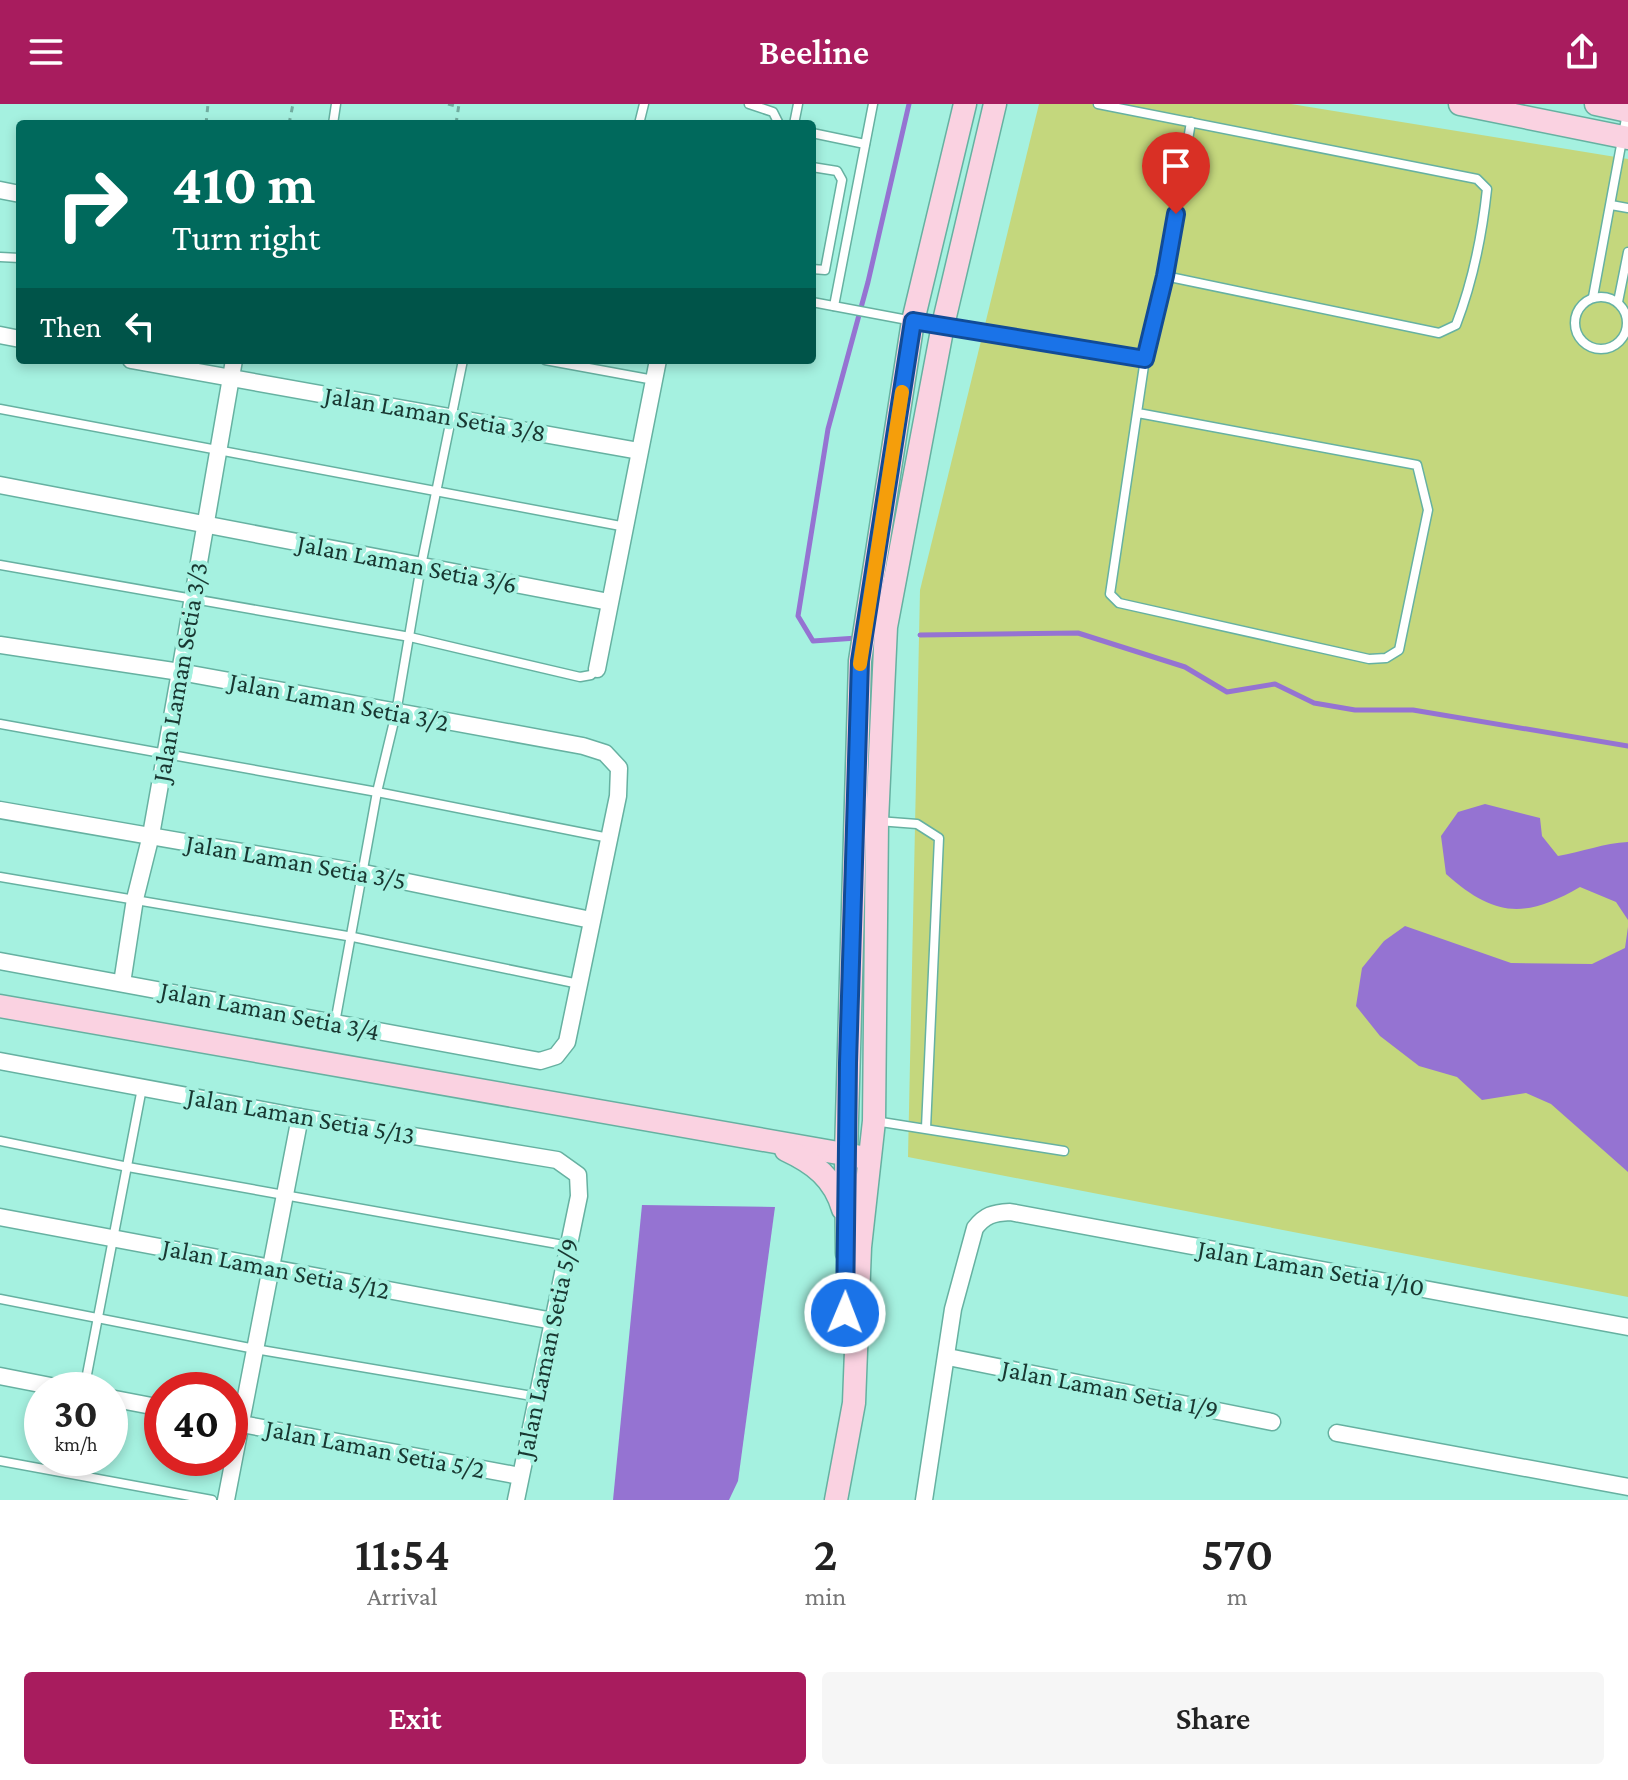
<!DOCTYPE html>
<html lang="en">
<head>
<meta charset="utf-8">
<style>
	:root { --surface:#fff; --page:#f6f6f6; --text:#222; --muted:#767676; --accent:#a81c5e }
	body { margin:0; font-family:"Crimson Pro",serif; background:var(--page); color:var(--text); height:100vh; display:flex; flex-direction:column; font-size:30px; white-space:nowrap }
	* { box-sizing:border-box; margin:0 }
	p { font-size:26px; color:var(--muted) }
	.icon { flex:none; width:44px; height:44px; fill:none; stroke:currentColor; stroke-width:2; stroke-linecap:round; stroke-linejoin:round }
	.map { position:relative; height:1396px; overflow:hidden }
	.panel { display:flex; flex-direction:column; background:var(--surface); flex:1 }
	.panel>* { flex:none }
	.banner { position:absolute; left:16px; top:16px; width:800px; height:244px; border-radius:8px; box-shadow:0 4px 12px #0003; background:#00695c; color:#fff; overflow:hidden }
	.speed { position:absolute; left:24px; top:1268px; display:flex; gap:16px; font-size:40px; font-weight:700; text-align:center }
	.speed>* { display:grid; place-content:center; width:104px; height:104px; border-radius:50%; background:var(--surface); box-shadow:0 4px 12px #0003; line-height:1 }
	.speed small { font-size:20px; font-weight:400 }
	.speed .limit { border:12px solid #d22; background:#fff; color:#111 }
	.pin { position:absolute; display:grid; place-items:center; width:68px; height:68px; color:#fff; margin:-82px -34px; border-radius:50% 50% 50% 0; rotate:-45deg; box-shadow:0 0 8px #0007 }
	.pin .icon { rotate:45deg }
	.me { position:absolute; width:88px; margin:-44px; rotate:1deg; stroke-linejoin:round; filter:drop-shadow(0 0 6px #0008) }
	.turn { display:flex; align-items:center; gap:28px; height:168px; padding:0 24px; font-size:36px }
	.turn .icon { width:104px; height:104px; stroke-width:2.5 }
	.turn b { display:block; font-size:56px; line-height:68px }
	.then { display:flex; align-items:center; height:76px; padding:0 24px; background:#0003; gap:16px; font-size:30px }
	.eta { display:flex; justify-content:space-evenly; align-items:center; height:136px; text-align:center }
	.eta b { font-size:48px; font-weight:600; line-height:56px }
	.button { display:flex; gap:16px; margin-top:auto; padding:16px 24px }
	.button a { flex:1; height:92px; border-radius:8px; background:var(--accent); color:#fff; font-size:32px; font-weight:600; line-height:92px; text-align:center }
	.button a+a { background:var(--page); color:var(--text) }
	header { display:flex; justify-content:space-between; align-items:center; height:104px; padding:0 24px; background:var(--accent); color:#fff; font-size:36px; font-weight:600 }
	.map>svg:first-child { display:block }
	.green { fill:#c4d77d }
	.water { fill:#9573d2 }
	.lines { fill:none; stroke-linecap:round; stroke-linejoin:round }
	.stream { stroke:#9573d2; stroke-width:5 }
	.lane-casing { stroke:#66b1a1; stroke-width:11 }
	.street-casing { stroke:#66b1a1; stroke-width:19 }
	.secondary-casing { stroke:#66b1a1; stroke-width:25 }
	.path { stroke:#71ac9f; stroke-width:3; stroke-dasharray:6 6; stroke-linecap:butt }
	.lane { stroke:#fff; stroke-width:8 }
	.street { stroke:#fff; stroke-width:16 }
	.secondary { stroke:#fad2e1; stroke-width:22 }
	.route-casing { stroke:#114b97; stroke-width:20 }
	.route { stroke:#1a73e8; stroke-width:14 }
	.slow { stroke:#f59e0b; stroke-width:14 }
	.labels { text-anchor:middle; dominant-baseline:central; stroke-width:8; stroke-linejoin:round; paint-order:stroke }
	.street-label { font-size:26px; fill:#183731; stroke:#a5f1e0 }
</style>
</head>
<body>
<header><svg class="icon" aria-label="menu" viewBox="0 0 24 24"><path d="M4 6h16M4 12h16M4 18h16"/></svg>Beeline<svg class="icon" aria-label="share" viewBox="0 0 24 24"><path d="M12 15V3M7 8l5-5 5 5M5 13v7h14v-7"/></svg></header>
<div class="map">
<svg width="1628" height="1396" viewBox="0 0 1628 1396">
	<rect width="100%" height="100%" fill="#a5f1e0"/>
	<polygon class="green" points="1039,0 1291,0 1628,55 1628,1193 908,1053 920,486"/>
	<g class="water">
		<path d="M1485,700L1540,714L1542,732L1558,752C1582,748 1604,739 1628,738V816L1616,798L1580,783C1525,815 1494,813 1446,770L1441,732L1458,708Z"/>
		<polygon points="1405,822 1511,859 1592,860 1625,844 1628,823 1628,1068 1551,1000 1526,989 1482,996 1457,973 1419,962 1380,932 1356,902 1362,864 1384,837"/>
		<polygon points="642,1101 775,1103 738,1377 729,1396 613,1396"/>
	</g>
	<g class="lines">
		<g class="stream">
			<polyline points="920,531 1078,529 1185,563 1227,588 1275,580 1314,599 1355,606 1413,606 1628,642"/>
			<polyline points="857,534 813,537 798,512 828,325 868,178 909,0"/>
		</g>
		<defs>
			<g id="lane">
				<polyline points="749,0 773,8 779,20"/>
				<path d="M1098,0L1477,75L1487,85C1482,132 1473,177 1456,221L1439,229L1165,172"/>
				<polyline points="333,20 336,0"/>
				<polyline points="639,20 644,0"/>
				<polyline points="794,20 798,0"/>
				<polyline points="812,29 865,40"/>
				<polyline points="812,63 837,67 842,76 825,166 812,165"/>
				<polyline points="1611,101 1628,104"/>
				<polyline points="0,153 20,154"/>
				<circle cx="1601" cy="219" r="26"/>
				<polyline points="1593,193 1627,9"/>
				<polyline points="812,198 913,217 1145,255"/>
				<polyline points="1618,198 1628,148"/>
				<polyline points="834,202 873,0"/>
				<polyline points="545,256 654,276"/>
				<polyline points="0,305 626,423"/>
				<polyline points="1138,309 1417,361 1428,406 1399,546 1386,554 1369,555 1119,499 1110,490 1145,255 1165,172 1191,18"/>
				<polyline points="0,461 410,533 580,573 591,571 597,565"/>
				<polyline points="0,620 377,688 609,734"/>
				<polyline points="878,717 917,720 939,734 926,1024"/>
				<polyline points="0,773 353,833 579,880"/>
				<polyline points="335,919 377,688 396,609 421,462 463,256"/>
				<polyline points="875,1017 1064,1047"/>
				<polyline points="0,1037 128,1063 569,1142"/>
				<polyline points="0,1195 255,1245 538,1293"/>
				<polyline points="84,1286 142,984"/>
				<polyline points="0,1357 212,1396"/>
			</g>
			<g id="street">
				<polyline points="0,86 20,90"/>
				<polyline points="0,231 20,235"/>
				<polyline points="131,256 639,347"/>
				<polyline points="0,381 609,498"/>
				<polyline points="0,541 180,568 583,642 605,649 619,664 618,692 567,938 556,952 540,957 0,857"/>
				<polyline points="597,565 658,256"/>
				<polyline points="0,706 364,769 591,816"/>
				<polyline points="122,879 135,795 151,731 180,568 234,256"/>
				<polyline points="0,957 300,1013 557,1056 578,1071 579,1092 516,1396"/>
				<polyline points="0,1113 553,1217"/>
				<polyline points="948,1253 1272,1318"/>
				<polyline points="0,1272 71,1286"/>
				<polyline points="110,1294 162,1304"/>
				<polyline points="231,1318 520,1372"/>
				<polyline points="1337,1329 1628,1383"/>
				<polyline points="226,1396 300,1013"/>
				<path d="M924,1396L953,1205L975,1124C985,1111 993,1109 1010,1108L1628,1223"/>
			</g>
			<g id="secondary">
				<polyline points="1460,0 1628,34"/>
				<polyline points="1596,0 1628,7"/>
				<polyline points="0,902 861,1053"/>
				<path d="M786,1046C814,1059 834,1074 843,1105"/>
				<polyline points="847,1149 846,1050 860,557 913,217 965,0"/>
				<polyline points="836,1396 854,1299 860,1143 874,1017 877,717 886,523 943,221 995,0"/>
			</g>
		</defs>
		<use href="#lane" class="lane-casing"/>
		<use href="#street" class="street-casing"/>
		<use href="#secondary" class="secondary-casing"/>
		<g class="path">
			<polyline points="448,0 459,3"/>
			<polyline points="206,20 208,0"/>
			<polyline points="289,20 293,0"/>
			<polyline points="456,20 459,0"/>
		</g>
		<use href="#lane" class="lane"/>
		<use href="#street" class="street"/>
		<use href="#secondary" class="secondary"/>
	</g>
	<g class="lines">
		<defs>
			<polyline id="route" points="845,1209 848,959 860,557 913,217 1145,255 1165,172 1176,110"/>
		</defs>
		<use href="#route" class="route-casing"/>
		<use href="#route" class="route"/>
		<polyline class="slow" points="860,560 902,288"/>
	</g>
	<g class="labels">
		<g class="street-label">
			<text transform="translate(435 310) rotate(10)">Jalan Laman Setia 3/8</text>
			<text transform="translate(407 460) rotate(11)">Jalan Laman Setia 3/6</text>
			<text transform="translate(180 568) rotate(-80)">Jalan Laman Setia 3/3</text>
			<text transform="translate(339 598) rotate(11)">Jalan Laman Setia 3/2</text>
			<text transform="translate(296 758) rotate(10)">Jalan Laman Setia 3/5</text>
			<text transform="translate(270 907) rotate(11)">Jalan Laman Setia 3/4</text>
			<text transform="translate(301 1012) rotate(10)">Jalan Laman Setia 5/13</text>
			<text transform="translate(1311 1164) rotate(10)">Jalan Laman Setia 1/10</text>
			<text transform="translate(276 1165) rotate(11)">Jalan Laman Setia 5/12</text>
			<text transform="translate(547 1244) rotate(-78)">Jalan Laman Setia 5/9</text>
			<text transform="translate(1110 1285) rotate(11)">Jalan Laman Setia 1/9</text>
			<text transform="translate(375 1345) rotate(11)">Jalan Laman Setia 5/2</text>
		</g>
	</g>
</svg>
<div class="speed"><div>30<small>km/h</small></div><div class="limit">40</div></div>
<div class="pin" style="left:1176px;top:110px;background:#d93025"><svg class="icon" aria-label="arrive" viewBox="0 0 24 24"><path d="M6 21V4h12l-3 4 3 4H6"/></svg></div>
<svg class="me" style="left:845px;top:1209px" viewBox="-20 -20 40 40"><circle r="17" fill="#1a73e8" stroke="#fff" stroke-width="3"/><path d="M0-11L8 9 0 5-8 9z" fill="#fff"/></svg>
<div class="banner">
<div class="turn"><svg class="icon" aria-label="right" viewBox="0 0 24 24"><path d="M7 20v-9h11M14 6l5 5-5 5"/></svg><div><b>410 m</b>Turn right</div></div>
<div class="then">Then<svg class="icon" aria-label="left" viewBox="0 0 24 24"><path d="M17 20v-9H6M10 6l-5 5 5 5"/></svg></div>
</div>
</div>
<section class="panel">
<div class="eta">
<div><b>11:54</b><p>Arrival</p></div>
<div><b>2</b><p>min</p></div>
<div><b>570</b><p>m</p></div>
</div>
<div class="button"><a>Exit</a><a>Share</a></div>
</section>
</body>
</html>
